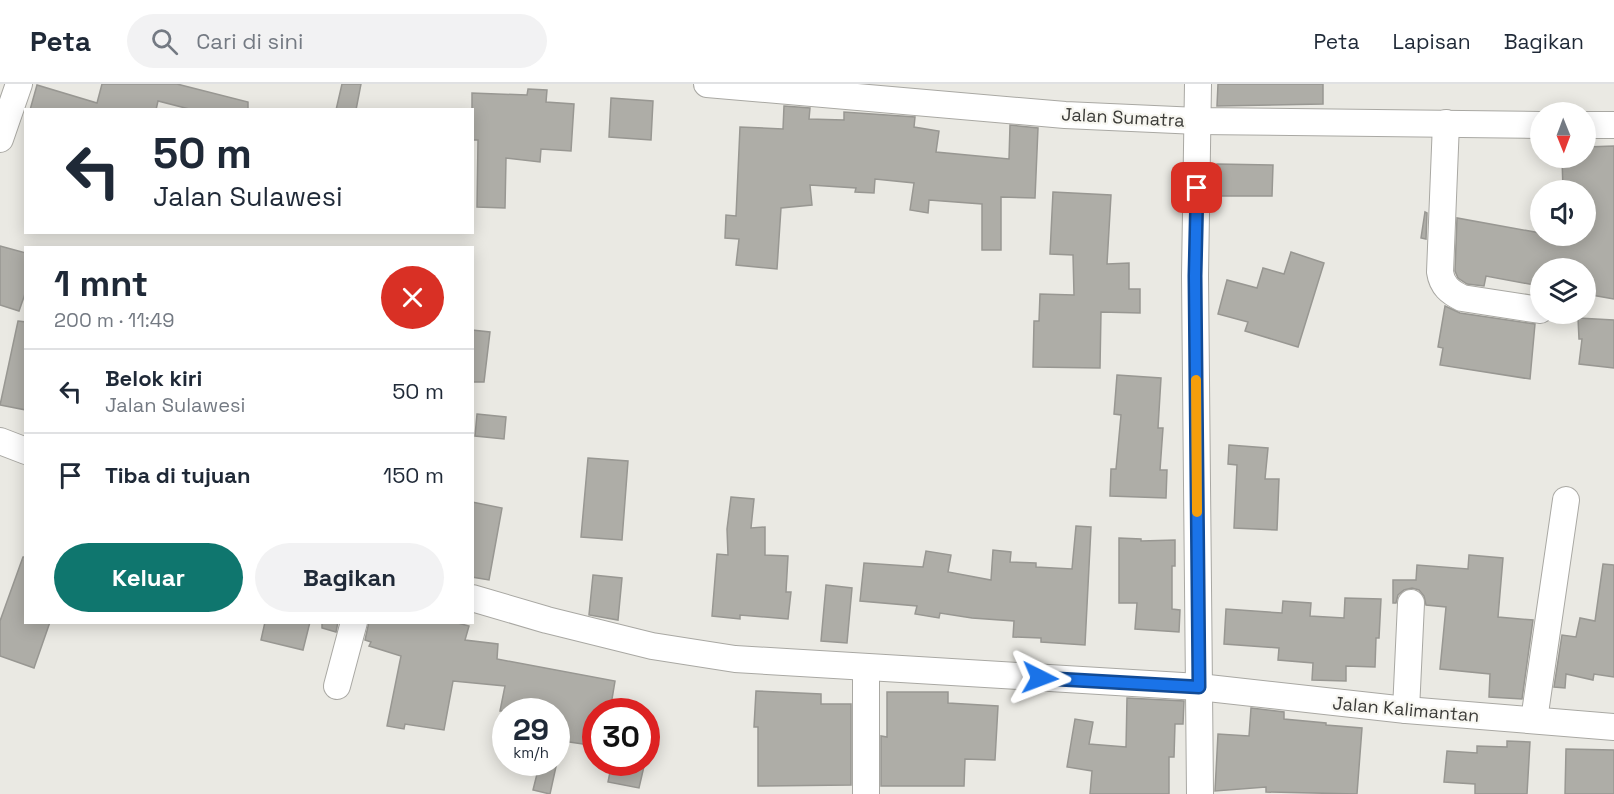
<!DOCTYPE html>
<html lang="id">
<head>
<meta charset="utf-8">
<style>
	:root { --surface:#fff; --page:#f2f2f3; --text:#1f2937; --muted:#747a83; --line:#e0e1e3; --accent:#0f766e }
	body { margin:0; font-family:"Space Grotesk",sans-serif; background:var(--page); color:var(--text); height:100vh; display:flex; flex-direction:column; font-size:22px; white-space:nowrap }
	* { box-sizing:border-box; margin:0 }
	p { font-size:20px; color:var(--muted) }
	.icon { flex:none; width:33px; height:33px; fill:none; stroke:currentColor; stroke-width:2; stroke-linecap:round; stroke-linejoin:round }
	.map { position:relative; flex:1; overflow:hidden }
	.drawer { position:absolute; left:24px; top:162px; width:450px; height:378px; display:flex; flex-direction:column; background:var(--surface); border-radius:0px; box-shadow:0 3px 15px #0003 }
	.drawer>* { flex:none }
	.guide { position:absolute; left:24px; top:24px; width:450px; height:126px; border-radius:0px; box-shadow:0 3px 15px #0003; background:#fff; color:var(--text); overflow:hidden }
	.needle { width:39px; rotate:179deg }
	.controls { position:absolute; left:1530px; top:18px; display:grid; gap:12px }
	.controls a { display:grid; place-items:center; width:66px; height:66px; border-radius:50%; background:var(--surface); box-shadow:0 3px 15px #0003; font-size:30px }
	.speed { position:absolute; left:492px; top:614px; display:flex; gap:12px; font-size:30px; font-weight:700; text-align:center }
	.speed>* { display:grid; place-content:center; width:78px; height:78px; border-radius:50%; background:var(--surface); box-shadow:0 3px 15px #0003; line-height:1 }
	.speed small { font-size:15px; font-weight:400 }
	.speed .limit { border:9px solid #d22; background:#fff; color:#111 }
	.pin { position:absolute; display:grid; place-items:center; width:51px; height:51px; color:#fff; margin:-26px; border-radius:12px; box-shadow:0 3px 9px #0006 }
	.me { position:absolute; width:66px; margin:-33px; rotate:93deg; stroke-linejoin:round; filter:drop-shadow(0 0 4px #0008) }
	.turn { display:flex; align-items:center; gap:21px; height:126px; padding:0 30px; font-size:27px }
	.turn .icon { width:78px; height:78px; stroke-width:2.5 }
	.turn b { display:block; font-size:42px; line-height:51px }
	.round { display:grid; place-items:center; flex:none; width:63px; height:63px; border-radius:32px; background:var(--page) }
	.summary { display:flex; align-items:center; justify-content:space-between; height:102px; padding:0 30px }
	h1 { font-size:36px; font-weight:700; line-height:45px }
	.cta { display:flex; gap:12px; margin-top:auto; padding:12px 30px }
	.cta a { flex:1; height:69px; border-radius:36px; background:var(--accent); color:#fff; font-size:24px; font-weight:700; line-height:69px; text-align:center }
	.cta a+a { background:var(--page); color:var(--text) }
	ul { padding:0; list-style:none }
	li { display:flex; align-items:center; gap:18px; height:84px; padding:0 30px; border-top:2px solid var(--line) }
	li div { flex:1 }
	li b { display:block; font-size:22px }
	li em { font-style:normal }
	header { display:flex; align-items:center; gap:36px; box-sizing:border-box; height:84px; padding:0 30px; background:var(--surface); border-bottom:2px solid var(--line) }
	header strong { font-size:28px }
	nav { display:flex; gap:33px; margin-inline-start:auto; font-size:21px }
	.search { width:420px; height:54px; background:var(--page); display:flex; align-items:center; gap:15px; box-sizing:border-box; padding:0 21px; border-radius:33px; color:var(--muted); font-size:22px }
	.map>svg:first-child { display:block }
	.building { fill:#aeada7; stroke:#989792; stroke-width:1.5 }
	.lines { fill:none; stroke-linecap:round; stroke-linejoin:round }
	.minor-casing { stroke:#a9a8a3; stroke-width:28 }
	.minor { stroke:#fff; stroke-width:26 }
	.route-casing { stroke:#114b97; stroke-width:15 }
	.route { stroke:#1a73e8; stroke-width:10 }
	.slow { stroke:#f59e0b; stroke-width:10 }
	.labels { text-anchor:middle; dominant-baseline:central; stroke-width:4.5; stroke-linejoin:round; paint-order:stroke }
	.street-label { font-size:18px; fill:#3b3b38; stroke:#f7f6f0 }
</style>
</head>
<body>
<header>
<strong>Peta</strong>
<div class="search"><svg class="icon" aria-label="search" viewBox="0 0 24 24"><circle cx="10" cy="10" r="6"/><path d="M15 15l6 6"/></svg>Cari di sini</div>
<nav><a>Peta</a><a>Lapisan</a><a>Bagikan</a></nav>
</header>
<div class="map">
<svg width="1614" height="710" viewBox="0 0 1614 710">
	<rect width="100%" height="100%" fill="#eae9e3"/>
	<g class="building">
		<polygon points="102,0 177,0 248,18 248,26 193,26 158,17 156,26 30,26 37,1 97,19"/>
		<polygon points="342,0 361,0 356,26 336,26"/>
		<polygon points="1218,0 1323,0 1323,20 1217,22"/>
		<polygon points="528,5 547,6 546,18 574,20 571,67 541,65 540,78 506,74 505,124 477,123 478,56 472,56 472,9 527,11"/>
		<polygon points="611,14 653,17 651,56 609,53"/>
		<polygon points="784,22 810,24 809,35 844,36 844,28 915,33 914,43 939,47 936,68 1009,75 1010,41 1038,44 1035,114 1001,113 1001,166 982,166 982,120 929,116 928,129 910,126 914,99 875,95 874,109 855,108 856,104 810,101 812,121 781,124 777,185 736,181 739,155 725,154 726,131 736,132 740,43 783,45"/>
		<polygon points="1614,62 1614,215 1586,210 1586,184 1540,184 1540,202 1486,192 1484,202 1467,200 1458,194 1455,187 1457,134 1540,149 1540,152 1586,152 1586,106 1563,106 1562,74 1586,74 1586,63"/>
		<polygon points="1217,80 1273,81 1272,112 1216,112"/>
		<polygon points="1053,108 1111,111 1107,180 1129,179 1129,205 1140,205 1140,229 1101,228 1100,284 1033,283 1034,237 1039,237 1040,210 1074,211 1073,171 1050,170"/>
		<polygon points="1425,128 1427,129 1426,155 1421,154"/>
		<polygon points="0,162 26,169 26,207 19,227 0,221"/>
		<polygon points="1291,168 1324,179 1298,263 1245,247 1248,238 1218,230 1227,196 1257,204 1263,184 1284,190"/>
		<polygon points="1445,222 1460,229 1535,240 1530,295 1440,281 1443,264 1438,263"/>
		<polygon points="1578,234 1614,236 1614,284 1579,280 1582,255 1579,255"/>
		<polygon points="18,237 26,238 26,326 0,321"/>
		<polygon points="472,246 490,248 484,298 472,298"/>
		<polygon points="1117,291 1161,294 1158,344 1163,344 1160,386 1167,386 1166,414 1110,412 1111,385 1116,385 1121,331 1114,330"/>
		<polygon points="477,330 506,333 504,355 475,352"/>
		<polygon points="1229,361 1268,364 1265,395 1279,395 1277,446 1234,444 1237,381 1228,380"/>
		<polygon points="588,374 628,377 622,456 581,453"/>
		<polygon points="731,413 754,415 751,444 765,443 765,471 788,472 786,508 791,508 788,535 740,531 740,535 712,532 717,470 728,471 727,445"/>
		<polygon points="472,418 502,424 489,496 472,493"/>
		<polygon points="1076,442 1091,443 1085,561 1041,558 1041,554 1013,553 1014,537 972,534 940,529 939,534 915,530 917,522 860,517 864,479 923,483 926,467 951,471 948,488 991,496 993,466 1011,468 1010,478 1036,479 1036,483 1072,485"/>
		<polygon points="1119,454 1141,455 1141,457 1175,456 1175,482 1172,482 1172,525 1180,526 1179,548 1135,545 1137,519 1119,519"/>
		<polygon points="1469,471 1503,474 1498,533 1533,536 1522,615 1489,613 1490,590 1440,585 1446,523 1426,521 1424,512 1419,506 1412,504 1404,506 1398,511 1396,519 1393,519 1393,496 1416,496 1417,481 1468,485"/>
		<polygon points="23,473 26,473 26,538 50,538 34,584 0,572 0,537"/>
		<polygon points="1603,480 1614,481 1614,593 1594,590 1593,596 1566,590 1565,604 1554,603 1562,551 1576,553 1580,534 1595,537"/>
		<polygon points="593,491 622,494 618,536 589,531"/>
		<polygon points="826,501 852,504 847,559 821,557"/>
		<polygon points="1345,514 1381,515 1379,554 1376,554 1375,583 1346,582 1346,597 1312,596 1313,579 1278,576 1279,564 1224,560 1226,525 1282,529 1283,517 1311,519 1310,532 1344,534"/>
		<polygon points="265,538 310,538 303,566 261,556"/>
		<polygon points="322,538 338,538 336,548 322,544"/>
		<polygon points="369,538 454,538 469,542 465,556 498,560 497,575 615,597 610,627 596,627 596,662 556,656 556,627 500,627 505,602 453,597 444,646 405,640 404,645 387,642 401,572 369,562 371,558 365,556"/>
		<polygon points="756,607 821,610 821,620 851,620 851,701 758,702 758,643 754,643"/>
		<polygon points="887,608 948,608 948,619 998,622 995,676 965,675 964,702 881,702 881,652 887,653"/>
		<polygon points="1127,614 1184,617 1183,640 1175,640 1174,673 1169,673 1169,710 1090,710 1092,687 1067,683 1075,635 1093,638 1089,660 1126,663"/>
		<polygon points="1251,624 1284,628 1284,635 1326,639 1326,641 1362,644 1357,710 1266,708 1266,703 1215,707 1218,650 1249,652"/>
		<polygon points="1507,657 1530,658 1527,710 1475,710 1475,700 1444,698 1447,667 1477,669 1477,662 1507,663"/>
		<polygon points="1566,665 1614,666 1614,710 1565,710"/>
		<polygon points="540,678 557,678 550,710 533,706"/>
		<polygon points="612,678 645,678 639,704 608,698"/>
	</g>
	<g class="lines">
		<defs>
			<g id="minor">
				<polyline points="707,0 1065,31 1198,37 1540,41"/>
				<polyline points="1198,0 1195,192 1200,710"/>
				<path d="M1446,39L1440,188C1442,202 1450,208 1462,214L1540,226"/>
				<polyline points="1586,41 1614,41"/>
				<polyline points="0,55 19,0"/>
				<polyline points="0,357 26,367"/>
				<polyline points="472,514 547,536 652,562 735,575 1199,603 1406,626 1614,643"/>
				<polyline points="866,584 866,710"/>
				<polyline points="337,602 354,538"/>
				<polyline points="1406,626 1411,519"/>
				<polyline points="1534,636 1566,416"/>
			</g>
		</defs>
		<use href="#minor" class="minor-casing"/>
		<use href="#minor" class="minor"/>
	</g>
	<g class="lines">
		<defs>
			<polyline id="route" points="1040,594 1199,603 1195,192 1197,104"/>
		</defs>
		<use href="#route" class="route-casing"/>
		<use href="#route" class="route"/>
		<polyline class="slow" points="1196,296 1197,428"/>
	</g>
	<g class="labels">
		<g class="street-label">
			<text transform="translate(1123 33) rotate(3)">Jalan Sumatra</text>
			<text transform="translate(1406 625) rotate(5)">Jalan Kalimantan</text>
		</g>
	</g>
</svg>
<div class="controls">
<a><svg class="needle" viewBox="-14 -14 28 28"><path d="M0-13l5 13h-10z" fill="#e53935"/><path d="M0 13l5-13h-10z" fill="#747a83"/></svg></a>
<a><svg class="icon" aria-label="sound" viewBox="0 0 24 24"><path d="M4 9h4l5-4v14l-5-4H4zM17 9q2 3 0 6"/></svg></a>
<a><svg class="icon" aria-label="layers" viewBox="0 0 24 24"><path d="M12 4l9 5-9 5-9-5zM3 14l9 5 9-5"/></svg></a>
</div>
<div class="speed"><div>29<small>km/h</small></div><div class="limit">30</div></div>
<div class="pin" style="left:1197px;top:104px;background:#d93025"><svg class="icon" aria-label="arrive" viewBox="0 0 24 24"><path d="M6 21V4h12l-3 4 3 4H6"/></svg></div>
<svg class="me" style="left:1040px;top:594px" viewBox="-20 -20 40 40"><path d="M0-17L14 15 0 8-14 15z" fill="#1a73e8" stroke="#fff" stroke-width="4"/></svg>
<div class="guide">
<div class="turn"><svg class="icon" aria-label="left" viewBox="0 0 24 24"><path d="M17 20v-9H6M10 6l-5 5 5 5"/></svg><div><b>50 m</b>Jalan Sulawesi</div></div>
</div>
<section class="drawer">
<div class="summary"><div><h1>1 mnt</h1><p>200 m · 11:49</p></div><a class="round" style="background:#d93025;color:#fff"><svg class="icon" aria-label="close" viewBox="0 0 24 24"><path d="M6 6l12 12M18 6L6 18"/></svg></a></div>
<ul>
<li><svg class="icon" aria-label="left" viewBox="0 0 24 24"><path d="M17 20v-9H6M10 6l-5 5 5 5"/></svg><div><b>Belok kiri</b><p>Jalan Sulawesi</p></div><em>50 m</em></li>
<li><svg class="icon" aria-label="arrive" viewBox="0 0 24 24"><path d="M6 21V4h12l-3 4 3 4H6"/></svg><div><b>Tiba di tujuan</b></div><em>150 m</em></li>
</ul>
<div class="cta"><a>Keluar</a><a>Bagikan</a></div>
</section>
</div>
</body>
</html>
